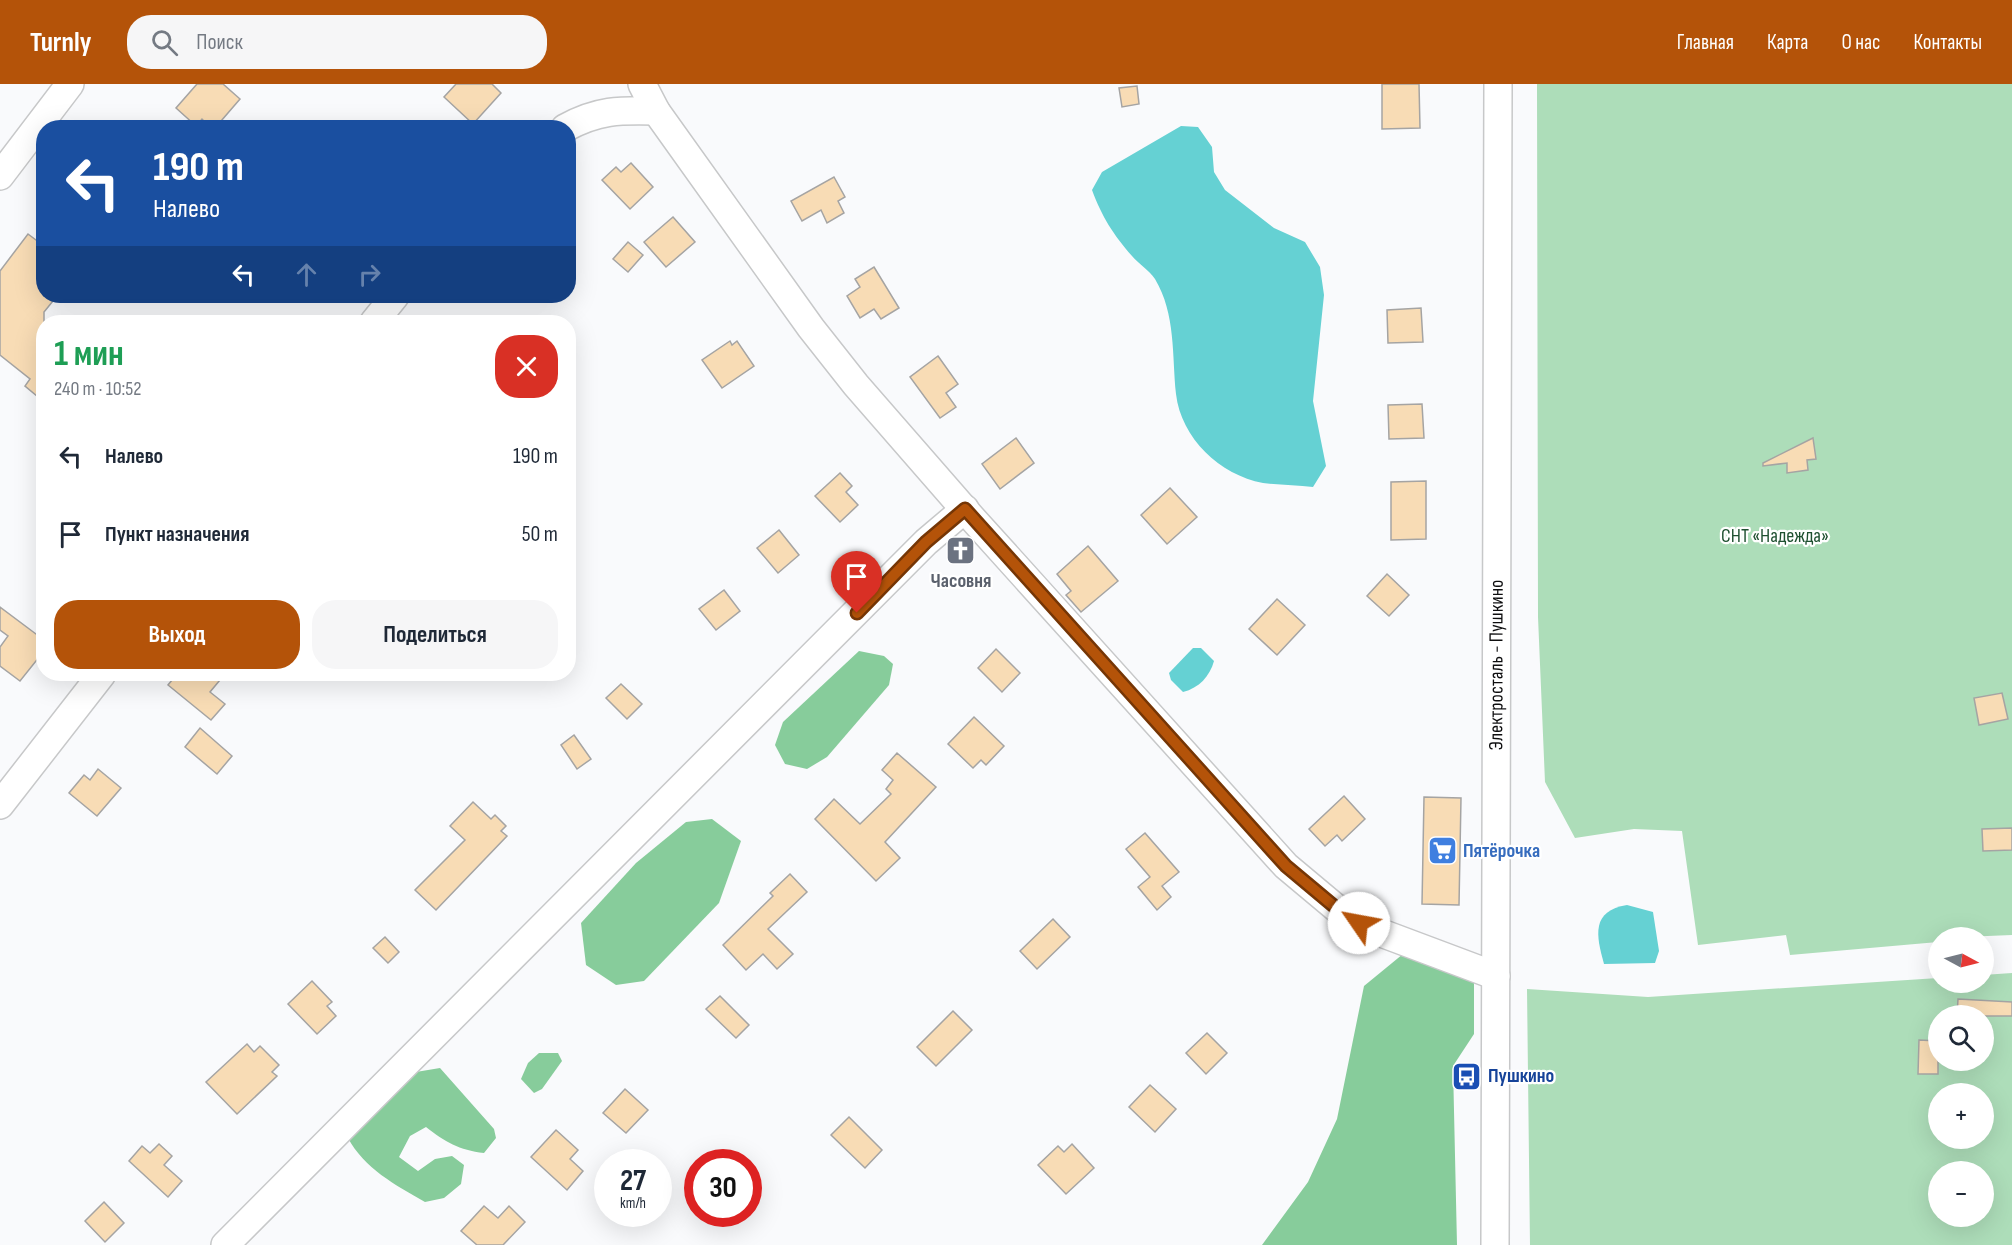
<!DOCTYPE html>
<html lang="ru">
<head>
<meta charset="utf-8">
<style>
	:root { --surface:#fff; --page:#f6f6f7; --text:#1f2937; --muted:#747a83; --accent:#b45309 }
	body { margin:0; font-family:"Sofia Sans Condensed",sans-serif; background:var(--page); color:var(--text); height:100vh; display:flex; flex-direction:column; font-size:22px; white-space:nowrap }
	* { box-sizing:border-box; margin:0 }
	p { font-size:20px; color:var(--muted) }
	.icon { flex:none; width:33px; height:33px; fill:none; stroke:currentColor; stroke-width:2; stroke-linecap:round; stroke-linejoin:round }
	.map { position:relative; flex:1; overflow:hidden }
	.drawer { position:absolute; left:36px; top:231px; width:540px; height:366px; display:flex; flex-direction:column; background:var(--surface); border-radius:24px; box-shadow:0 6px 24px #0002 }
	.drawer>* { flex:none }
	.guide { position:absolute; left:36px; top:36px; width:540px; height:183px; border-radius:24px; box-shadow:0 6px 24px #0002; background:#1a4fa0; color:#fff; overflow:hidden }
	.needle { width:39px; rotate:97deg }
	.controls { position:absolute; left:1928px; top:843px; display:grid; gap:12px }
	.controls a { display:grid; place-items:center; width:66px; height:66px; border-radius:50%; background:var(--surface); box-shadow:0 6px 24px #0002; font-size:30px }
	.speed { position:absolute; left:594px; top:1065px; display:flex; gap:12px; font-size:30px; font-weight:700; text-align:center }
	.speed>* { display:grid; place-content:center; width:78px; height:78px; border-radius:50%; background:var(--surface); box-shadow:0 6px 24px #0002; line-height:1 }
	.speed small { font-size:15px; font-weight:400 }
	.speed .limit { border:9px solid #d22; background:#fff; color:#111 }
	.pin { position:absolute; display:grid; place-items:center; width:51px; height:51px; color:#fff; margin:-62px -26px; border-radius:50% 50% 50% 0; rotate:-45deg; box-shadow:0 0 6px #0007 }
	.pin .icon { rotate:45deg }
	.me { position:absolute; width:66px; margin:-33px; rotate:303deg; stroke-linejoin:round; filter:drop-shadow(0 0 4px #0008) }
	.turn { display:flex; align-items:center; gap:21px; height:126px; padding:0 18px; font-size:27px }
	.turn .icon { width:78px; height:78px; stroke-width:2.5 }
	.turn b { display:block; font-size:42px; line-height:51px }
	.lanes { display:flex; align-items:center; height:57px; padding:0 18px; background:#0003; justify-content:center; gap:30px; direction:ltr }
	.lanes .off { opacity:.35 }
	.round { display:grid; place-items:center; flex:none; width:63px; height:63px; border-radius:24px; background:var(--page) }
	.overview { display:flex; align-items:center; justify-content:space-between; height:102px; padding:0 18px }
	h1 { font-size:36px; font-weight:700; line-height:45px; color:#1e9e55 }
	.cta { display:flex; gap:12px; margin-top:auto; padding:12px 18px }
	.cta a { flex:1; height:69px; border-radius:24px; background:var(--accent); color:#fff; font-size:24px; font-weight:700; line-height:69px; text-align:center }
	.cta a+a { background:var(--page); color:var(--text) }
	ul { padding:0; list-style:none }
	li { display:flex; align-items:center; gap:18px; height:78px; padding:0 18px }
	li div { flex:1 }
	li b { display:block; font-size:22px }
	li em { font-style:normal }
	header { display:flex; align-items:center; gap:36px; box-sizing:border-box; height:84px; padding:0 30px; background:var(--accent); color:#fff }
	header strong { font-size:28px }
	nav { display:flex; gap:33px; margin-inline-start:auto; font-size:21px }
	.search { width:420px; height:54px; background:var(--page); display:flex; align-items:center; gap:15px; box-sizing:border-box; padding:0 21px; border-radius:24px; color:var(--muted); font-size:22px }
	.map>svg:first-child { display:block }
	.green { fill:#adddb9; fill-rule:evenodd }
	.forest { fill:#87cc9b }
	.water { fill:#65d1d3 }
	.building { fill:#f8dcb5; stroke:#a5a4a3; stroke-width:1.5 }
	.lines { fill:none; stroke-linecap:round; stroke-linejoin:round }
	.minor-casing { stroke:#c7c8c9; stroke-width:30 }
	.minor { stroke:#fff; stroke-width:27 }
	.route-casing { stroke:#753606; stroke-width:15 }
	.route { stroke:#b45309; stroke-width:10 }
	.labels { text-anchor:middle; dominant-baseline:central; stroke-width:4.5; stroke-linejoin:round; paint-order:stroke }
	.park-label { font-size:20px; fill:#1e5030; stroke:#fff }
	.worship-label { font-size:20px; font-weight:bold; fill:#5b616d; stroke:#fff }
	.street-label { font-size:20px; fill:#0e0e0f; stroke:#fff }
	.shop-label { font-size:20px; font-weight:bold; fill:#366cbe; stroke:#fff; text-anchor:start }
	.transit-label { font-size:20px; font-weight:bold; fill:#164399; stroke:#fff; text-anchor:start }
</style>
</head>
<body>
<header>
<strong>Turnly</strong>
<div class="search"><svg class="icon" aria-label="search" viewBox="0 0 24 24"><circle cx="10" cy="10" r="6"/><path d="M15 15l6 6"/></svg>Поиск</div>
<nav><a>Главная</a><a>Карта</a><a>О нас</a><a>Контакты</a></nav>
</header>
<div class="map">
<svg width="2012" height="1161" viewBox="0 0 2012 1161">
	<rect width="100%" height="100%" fill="#f9fafc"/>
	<g class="green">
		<polygon points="1537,0 2012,0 2012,851 1938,854 1938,858 1790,871 1786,851 1698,861 1682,747 1634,745 1575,754 1545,698 1538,533"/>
		<path d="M2012,889V1161H1530L1527,905L1648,913L1938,894V898H1983V891ZM1938,932H1983V976H1938ZM1938,1010H1983V1054H1938ZM1938,1088H1983V1132H1938Z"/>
	</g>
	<g class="forest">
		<polygon points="859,567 884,572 893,580 889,601 827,673 807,685 785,680 775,661 783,638"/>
		<polygon points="712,735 741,757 719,819 644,897 616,901 586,881 581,839 636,779 686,738"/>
		<polygon points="1403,870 1474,891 1474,950 1453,982 1457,1161 1262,1161 1308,1098 1337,1035 1364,902"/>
		<polygon points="539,969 558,969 562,977 542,1005 534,1009 521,995 528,979"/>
		<path d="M440,984L494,1045L496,1054L484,1069C459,1066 445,1058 426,1043L410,1052L399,1073L418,1087L435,1075L452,1072L464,1081L461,1100L444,1114L425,1118C395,1101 364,1084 348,1054L416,988Z"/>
	</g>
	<g class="water">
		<path d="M1181,42L1198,43L1212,63L1214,88L1225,106L1274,144L1305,158L1320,183L1324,211L1313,317L1326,382L1313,403C1297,401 1279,401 1263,399C1220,391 1181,354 1176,310C1172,272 1176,230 1155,195C1149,186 1139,180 1132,172C1113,150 1102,133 1092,106L1102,88Z"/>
		<path d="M1193,564H1201L1214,577C1210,592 1199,604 1183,608L1171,596L1169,589Z"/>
		<path d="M1627,821L1653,828L1659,867L1655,879L1604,880C1596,851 1591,827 1627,821Z"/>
	</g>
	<g class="building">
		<polygon points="197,0 223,0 240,15 215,44 211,44 202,35 196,42 176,24"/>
		<polygon points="456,0 492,0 501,9 473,40 444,13"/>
		<polygon points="1382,0 1419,0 1420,44 1382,45"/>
		<polygon points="1137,2 1139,20 1122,23 1119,4"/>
		<polygon points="631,79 653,103 630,125 602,96 616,83 621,88"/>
		<polygon points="834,93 845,113 838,117 844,129 827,139 821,126 802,137 791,117"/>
		<polygon points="673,133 695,158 666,183 644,158"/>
		<polygon points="28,150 44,162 44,212 57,212 44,228 44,318 25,302 30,295 0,271 0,187"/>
		<polygon points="628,158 643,171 628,188 613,175"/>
		<polygon points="874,183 899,224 881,235 874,225 860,234 847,212 860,203 855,195"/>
		<polygon points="1421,224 1423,258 1388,259 1387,226"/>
		<polygon points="730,257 732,261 737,257 754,282 722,304 702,276"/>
		<polygon points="938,272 958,300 946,309 956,323 940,334 910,293"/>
		<polygon points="1422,320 1424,354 1389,355 1388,321"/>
		<polygon points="1016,354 1034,379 1000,405 982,380"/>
		<polygon points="1813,354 1816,375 1807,376 1808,386 1787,389 1787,379 1763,382 1763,379"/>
		<polygon points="840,389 852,402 846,408 858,421 840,438 815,412"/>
		<polygon points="1426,397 1426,455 1391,456 1391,398"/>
		<polygon points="1170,404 1197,433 1167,460 1141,431"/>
		<polygon points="779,446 799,471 778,489 757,464"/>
		<polygon points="1088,462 1118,497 1081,528 1066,511 1071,507 1057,490"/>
		<polygon points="1387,490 1409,511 1389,532 1367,512"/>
		<polygon points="724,506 740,527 716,546 699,525"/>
		<polygon points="1277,515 1305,541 1277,571 1249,545"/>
		<polygon points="0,523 44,556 44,567 20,597 0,582 0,563 8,552 0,546"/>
		<polygon points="996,565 1020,589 1002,608 978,584"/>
		<polygon points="177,590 225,590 210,608 225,620 211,636 168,601"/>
		<polygon points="621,600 642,620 627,635 606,614"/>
		<polygon points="2002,609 2008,635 1979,641 1974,614"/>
		<polygon points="974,633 1004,662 986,681 981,676 973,684 948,660"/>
		<polygon points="200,644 232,672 217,690 185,663"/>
		<polygon points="574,651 591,675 577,685 561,661"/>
		<polygon points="897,669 936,703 885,758 900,774 876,797 815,735 834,715 860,740 891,710 886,705 893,696 882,686"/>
		<polygon points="98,685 121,704 97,732 69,709 84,691 90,696"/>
		<polygon points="1344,712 1365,735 1342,757 1337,751 1325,762 1309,745"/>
		<polygon points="1424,713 1461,714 1459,821 1422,820"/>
		<polygon points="473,718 491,735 495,731 506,742 501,747 507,752 436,826 415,806 465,756 450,742"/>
		<polygon points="2012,744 2012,766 1983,767 1982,745"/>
		<polygon points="1145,749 1179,788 1162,802 1171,813 1157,826 1138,803 1150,793 1126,765"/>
		<polygon points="790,790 807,808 768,845 793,870 777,885 763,870 746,886 723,861 773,812 770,809"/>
		<polygon points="1053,835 1070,853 1037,885 1020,867"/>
		<polygon points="385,853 399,868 388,879 373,864"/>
		<polygon points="312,897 332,918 327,922 336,932 317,950 288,920"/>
		<polygon points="720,912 749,941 736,954 706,925"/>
		<polygon points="1958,915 2012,918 2012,932 1957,932"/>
		<polygon points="953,927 972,946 936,982 917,963"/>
		<polygon points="1207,949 1227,969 1206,990 1186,969"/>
		<polygon points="1919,956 1938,957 1938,990 1918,990"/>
		<polygon points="247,960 254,968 260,962 279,981 272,988 277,992 237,1030 206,998"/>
		<polygon points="1150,1001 1176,1025 1155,1048 1129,1023"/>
		<polygon points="625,1005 648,1026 626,1049 603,1029"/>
		<polygon points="849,1033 882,1066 865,1084 831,1051"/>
		<polygon points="556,1046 578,1066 570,1075 583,1087 567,1106 531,1073"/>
		<polygon points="159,1060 172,1072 164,1081 182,1097 168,1113 129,1077 142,1062 150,1069"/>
		<polygon points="1072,1060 1094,1084 1066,1110 1038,1081 1058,1062 1064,1068"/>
		<polygon points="104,1118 124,1139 105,1158 85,1137"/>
		<polygon points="484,1122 498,1134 509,1122 525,1138 503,1161 477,1161 461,1147"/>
	</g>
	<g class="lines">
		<defs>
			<g id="minor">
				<polyline points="642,0 656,27 811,244 856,301 972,434 1286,782 1341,828 1368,844 1496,892"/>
				<path d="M565,44C598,26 619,26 656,27"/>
				<polyline points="0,92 70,0"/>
				<polyline points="374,238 395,212"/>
				<polyline points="0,721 102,590"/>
				<polyline points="225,1161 926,458 965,425"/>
				<path id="s1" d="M1495,1161L1498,0"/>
			</g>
		</defs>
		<use href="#minor" class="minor-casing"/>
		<use href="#minor" class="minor"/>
	</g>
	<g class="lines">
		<defs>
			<polyline id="route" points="857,529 926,458 965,425 1286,782 1341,828 1359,839"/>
		</defs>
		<use href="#route" class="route-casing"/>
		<use href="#route" class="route"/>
	</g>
	<defs>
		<symbol id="church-square" viewBox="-11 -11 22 22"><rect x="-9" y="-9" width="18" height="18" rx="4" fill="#6b7280" stroke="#fff"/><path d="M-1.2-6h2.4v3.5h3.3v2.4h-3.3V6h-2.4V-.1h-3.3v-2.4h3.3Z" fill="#fff"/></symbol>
		<symbol id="supermarket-square" viewBox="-11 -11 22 22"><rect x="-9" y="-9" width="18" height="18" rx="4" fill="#3f7fe0" stroke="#fff"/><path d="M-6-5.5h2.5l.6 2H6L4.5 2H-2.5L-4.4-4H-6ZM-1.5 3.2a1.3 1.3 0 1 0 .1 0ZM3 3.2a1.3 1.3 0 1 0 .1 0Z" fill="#fff"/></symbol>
		<symbol id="bus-square" viewBox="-11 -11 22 22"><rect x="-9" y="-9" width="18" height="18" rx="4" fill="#1a4fb4" stroke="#fff"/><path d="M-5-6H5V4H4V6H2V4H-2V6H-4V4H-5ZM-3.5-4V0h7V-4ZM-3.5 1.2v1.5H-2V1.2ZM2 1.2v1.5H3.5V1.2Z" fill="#fff"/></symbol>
	</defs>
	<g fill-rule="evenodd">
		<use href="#church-square" x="944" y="450" width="33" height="33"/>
		<use href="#supermarket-square" x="1426" y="750" width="33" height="33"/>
		<use href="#bus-square" x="1450" y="976" width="33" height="33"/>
	</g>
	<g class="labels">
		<g class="park-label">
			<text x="1775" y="452">СНТ «Надежда»</text>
		</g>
		<g class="worship-label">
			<text x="961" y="497">Часовня</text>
		</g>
		<g class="street-label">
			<text stroke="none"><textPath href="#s1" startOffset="580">Электросталь - Пушкино</textPath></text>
		</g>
		<g class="shop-label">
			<text x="1463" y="767">Пятёрочка</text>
		</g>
		<g class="transit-label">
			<text x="1488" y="992">Пушкино</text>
		</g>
	</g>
</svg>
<div class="controls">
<a><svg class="needle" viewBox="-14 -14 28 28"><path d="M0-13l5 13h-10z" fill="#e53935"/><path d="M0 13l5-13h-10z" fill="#747a83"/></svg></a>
<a><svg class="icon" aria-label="search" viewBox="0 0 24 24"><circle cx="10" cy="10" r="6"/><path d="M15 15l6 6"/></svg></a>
<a>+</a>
<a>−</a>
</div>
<div class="speed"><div>27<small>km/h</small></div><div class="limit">30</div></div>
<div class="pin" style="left:857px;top:529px;background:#d93025"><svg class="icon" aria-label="arrive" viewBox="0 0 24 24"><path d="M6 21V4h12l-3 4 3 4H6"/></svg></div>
<svg class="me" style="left:1359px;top:839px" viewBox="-20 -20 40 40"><circle r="19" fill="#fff"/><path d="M0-13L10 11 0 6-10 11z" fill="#b45309"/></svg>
<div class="guide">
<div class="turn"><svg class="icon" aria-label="left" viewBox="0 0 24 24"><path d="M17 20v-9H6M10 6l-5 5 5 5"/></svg><div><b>190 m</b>Налево</div></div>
<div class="lanes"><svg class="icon" aria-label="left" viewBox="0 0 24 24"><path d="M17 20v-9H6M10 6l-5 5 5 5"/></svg><svg class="icon off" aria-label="ahead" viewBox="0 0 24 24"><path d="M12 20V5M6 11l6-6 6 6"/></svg><svg class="icon off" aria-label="right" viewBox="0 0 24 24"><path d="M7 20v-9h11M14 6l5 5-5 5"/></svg></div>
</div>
<section class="drawer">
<div class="overview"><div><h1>1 мин</h1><p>240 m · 10:52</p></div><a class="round" style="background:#d93025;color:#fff"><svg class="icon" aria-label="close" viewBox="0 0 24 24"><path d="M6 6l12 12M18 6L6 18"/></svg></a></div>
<ul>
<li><svg class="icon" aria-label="left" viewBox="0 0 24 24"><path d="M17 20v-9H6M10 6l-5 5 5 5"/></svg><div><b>Налево</b></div><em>190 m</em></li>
<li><svg class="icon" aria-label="arrive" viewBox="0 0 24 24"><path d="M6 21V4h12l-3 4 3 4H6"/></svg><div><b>Пункт назначения</b></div><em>50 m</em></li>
</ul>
<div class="cta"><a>Выход</a><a>Поделиться</a></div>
</section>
</div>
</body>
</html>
